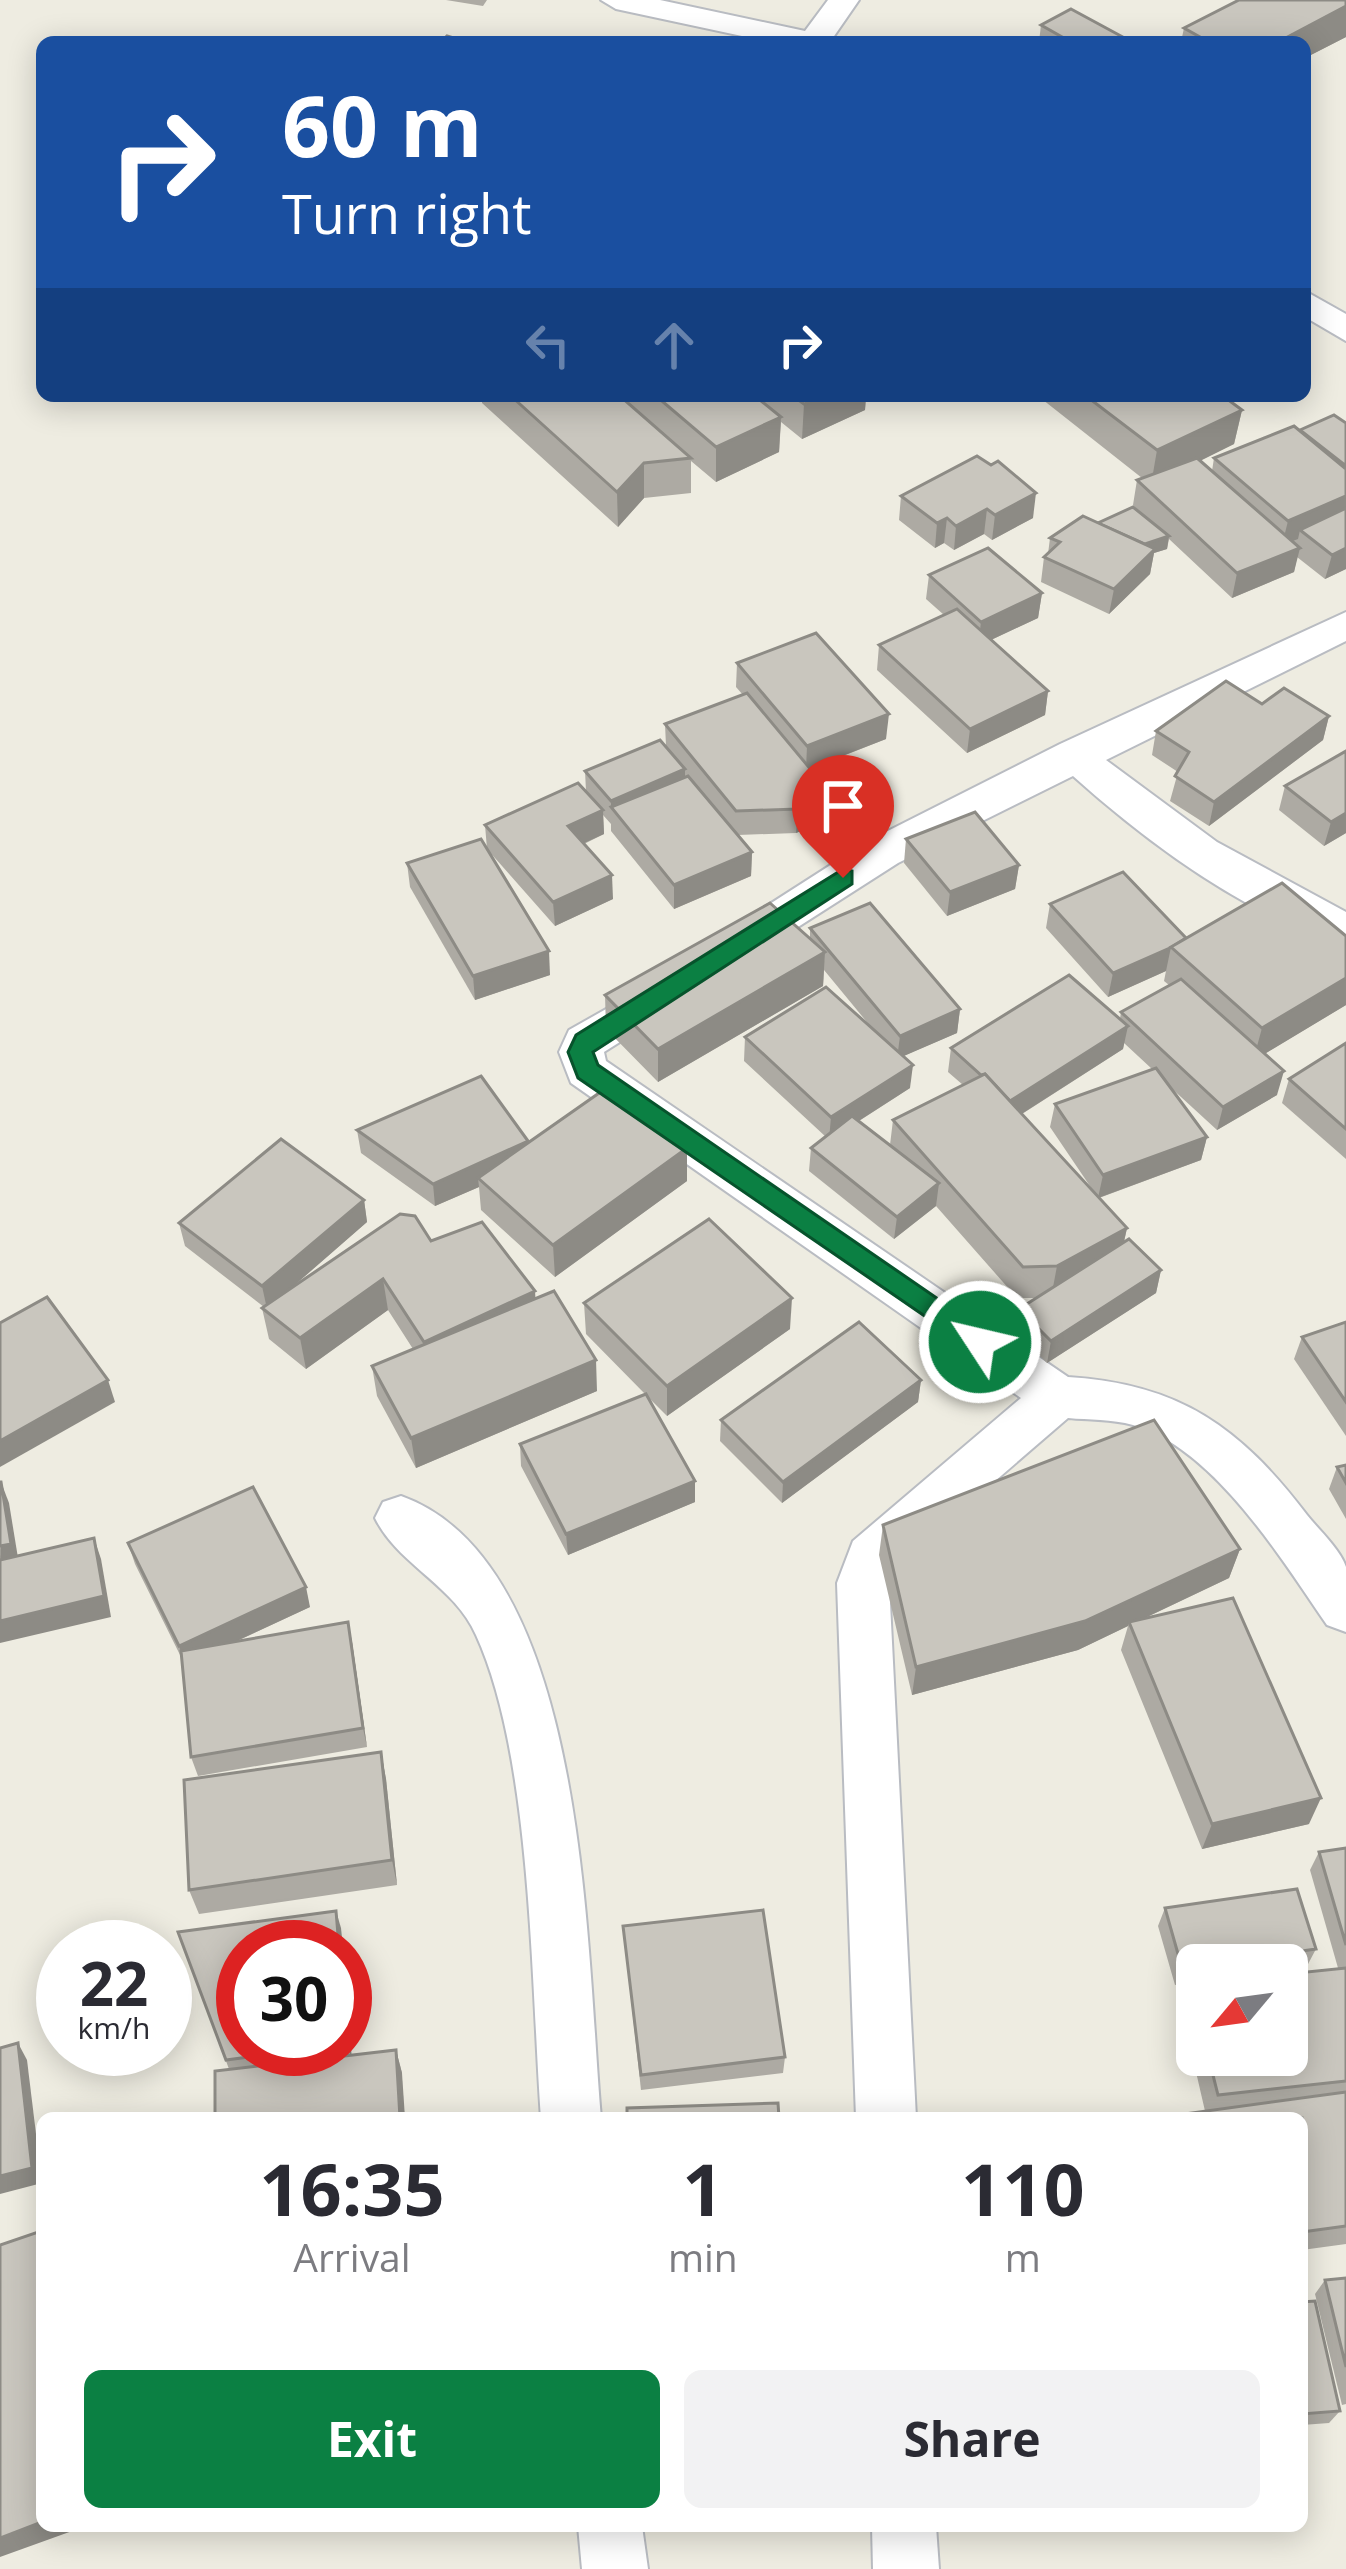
<!DOCTYPE html>
<html lang="en">
<head>
<meta charset="utf-8">
<style>
	:root { --surface:#fff; --page:#f2f2f3; --text:#2b2b33; --muted:#7c7c81; --accent:#0b8043 }
	body { margin:0; font-family:"Open Sans",sans-serif; background:var(--page); color:var(--text); height:100vh; display:flex; flex-direction:column; font-size:45px; white-space:nowrap }
	* { box-sizing:border-box; margin:0 }
	p { font-size:39px; color:var(--muted) }
	.icon { flex:none; width:66px; height:66px; fill:none; stroke:currentColor; stroke-width:2; stroke-linecap:round; stroke-linejoin:round }
	.map { position:relative; flex:1; overflow:hidden }
	.drawer { position:absolute; left:36px; top:2112px; width:1272px; height:420px; display:flex; flex-direction:column; background:var(--surface); border-radius:18px; box-shadow:0 6px 30px #0003 }
	.drawer>* { flex:none }
	.guide { position:absolute; left:36px; top:36px; width:1275px; height:366px; border-radius:18px; box-shadow:0 6px 30px #0003; background:#1a4fa0; color:#fff; overflow:hidden }
	.needle { width:78px; rotate:241deg }
	.tools { position:absolute; left:1176px; top:1944px; display:grid; gap:24px }
	.tools a { display:grid; place-items:center; width:132px; height:132px; border-radius:18px; background:var(--surface); box-shadow:0 6px 30px #0003; font-size:60px }
	.speed { position:absolute; left:36px; top:1920px; display:flex; gap:24px; font-size:60px; font-weight:700; text-align:center }
	.speed>* { display:grid; place-content:center; width:156px; height:156px; border-radius:50%; background:var(--surface); box-shadow:0 6px 30px #0003; line-height:1 }
	.speed small { font-size:30px; font-weight:400 }
	.speed .limit { border:18px solid #d22; background:#fff; color:#111 }
	.pin { position:absolute; display:grid; place-items:center; width:102px; height:102px; color:#fff; margin:-123px -51px; border-radius:50% 50% 50% 0; rotate:-45deg; box-shadow:0 0 12px #0007 }
	.pin .icon { rotate:45deg }
	.me { position:absolute; width:132px; margin:-66px; rotate:305deg; stroke-linejoin:round; filter:drop-shadow(0 0 9px #0008) }
	.turn { display:flex; align-items:center; gap:42px; height:252px; padding:0 48px; font-size:54px }
	.turn .icon { width:156px; height:156px; stroke-width:2.5 }
	.turn b { display:block; font-size:84px; line-height:102px }
	.lanes { display:flex; align-items:center; height:114px; padding:0 48px; background:#0003; justify-content:center; gap:60px; direction:ltr }
	.lanes .off { opacity:.35 }
	.eta { display:flex; justify-content:space-evenly; align-items:center; height:204px; text-align:center }
	.eta b { font-size:72px; font-weight:700; line-height:84px }
	.action { display:flex; gap:24px; margin-top:auto; padding:24px 48px }
	.action a { flex:1; height:138px; border-radius:18px; background:var(--accent); color:#fff; font-size:48px; font-weight:700; line-height:138px; text-align:center }
	.action a+a { background:var(--page); color:var(--text) }
	.map>svg:first-child { display:block }
	.lines { fill:none; stroke-linecap:round; stroke-linejoin:round }
	.minor-casing { stroke:#b9bcc2; stroke-width:4 }
	.minor { fill:#fff; fill-rule:evenodd }
	.wall { fill:#adaaa3; fill-rule:evenodd }
	.shaded-wall { fill:#8d8b85 }
	.building { fill:#c9c6be; stroke:#8d8b85; stroke-width:3 }
	.route { fill:#0b8043; stroke:#07532c; stroke-width:3 }
</style>
</head>
<body>
<div class="map">
<svg width="1346" height="2569" viewBox="0 0 1346 2569">
	<rect width="100%" height="100%" fill="#eeece1"/>
	<g class="lines">
		<defs>
			<g id="minor">
				<polygon points="601,0 660,0 805,31 828,0 859,0 830,42 770,42 616,9"/>
				<polygon points="1305,291 1346,314 1346,341 1305,317"/>
				<path d="M1346,612V641L1106,760L1217,842L1346,912V946C1247,916 1149,844 1073,776L898,863L745,961L730,966L715,961L708,950L715,939L868,841L1060,744Z"/>
				<path d="M661,978L677,982L683,994L677,1006L604,1052L606,1061L1068,1377C1180,1384 1240,1427 1307,1515C1318,1529 1340,1549 1346,1567C1346,1584 1346,1614 1346,1632L1327,1625C1282,1560 1214,1448 1133,1425C1112,1419 1089,1420 1068,1418L893,1569L889,1583L916,2118H856L837,1583L853,1541L1021,1398L571,1083L559,1052L569,1030Z"/>
				<path d="M401,1496C589,1563 586,1952 601,2118H541C531,1982 532,1757 476,1635C454,1585 398,1565 375,1518L383,1502Z"/>
				<polygon points="578,2526 642,2526 648,2569 582,2569"/>
				<polygon points="872,2526 936,2526 939,2569 873,2569"/>
			</g>
		</defs>
		<use href="#minor" class="minor-casing"/>
		<use href="#minor" class="minor"/>
	</g>
	<g class="wall">
		<polygon points="446,0 487,0 483,6"/>
		<polygon points="1041,25 1132,42 1039,42"/>
		<polygon points="1184,28 1346,37 1305,58 1305,42 1181,42"/>
		<polygon points="482,396 866,396 865,410 802,439 781,422 779,452 716,482 691,461 691,493 644,498 618,527 482,403"/>
		<polygon points="1038,396 1223,396 1242,410 1234,444 1200,461 1212,471 1214,458 1300,431 1346,423 1346,569 1325,579 1297,557 1294,572 1232,598 1169,539 1167,549 1154,553 1150,574 1109,614 1041,582 1044,557 1048,554 1050,538 1098,523 1146,517 1133,505 1137,480 1142,478"/>
		<polygon points="901,496 1033,518 992,540 984,534 954,550 944,543 935,548 899,520"/>
		<polygon points="929,575 1042,593 1038,618 991,640 1048,691 1045,715 967,753 877,670 879,645 944,615 926,599"/>
		<polygon points="737,663 886,739 810,769 831,819 796,833 738,835 752,852 751,876 674,909 611,831 611,824 603,815 604,834 584,844 613,899 555,926 487,849 485,825 586,791 585,771 666,746 665,724 743,695 736,687"/>
		<polygon points="1262,704 1329,716 1323,740 1209,826 1170,801 1178,772 1152,755 1156,731"/>
		<polygon points="1285,786 1346,833 1324,846 1279,810"/>
		<polygon points="906,839 1019,865 1015,889 947,916 904,863"/>
		<polygon points="407,863 550,975 475,1000 410,887"/>
		<path d="M1050,904L1186,938L1346,936V1005L1264,1054L1277,1095L1217,1130L1169,1086L1207,1137L1201,1160L1099,1198L1127,1228L1124,1242L1161,1270L1156,1293L1047,1363L1015,1332L1019,1309L1037,1298H1017L936,1206L894,1239L809,1171L811,1148L826,1137L744,1061L745,1037L871,1027L824,970L823,986L658,1082L606,1029L605,995L810,938V928L960,1009L957,1033L903,1056L910,1088L859,1121L890,1145L893,1120L963,1085L948,1072L951,1048L1120,1019L1121,1012L1169,985L1164,981L1166,971L1108,997L1046,928ZM1124,1043L1152,1069L1055,1104L1050,1127L1094,1192L1022,1114L1123,1049Z"/>
		<polygon points="1346,1043 1346,1159 1282,1103 1289,1079"/>
		<polygon points="357,1130 528,1143 687,1148 687,1181 555,1277 481,1210 479,1187 435,1206 361,1153"/>
		<polygon points="364,1200 367,1222 288,1291 431,1241 535,1291 535,1298 597,1391 416,1468 377,1396 372,1366 413,1349 388,1310 306,1369 269,1339 262,1308 264,1307 185,1246 179,1223"/>
		<polygon points="584,1303 790,1329 667,1416 647,1396 695,1481 695,1502 568,1555 521,1466 520,1444 645,1394 586,1334"/>
		<polygon points="1346,1322 1346,1436 1294,1359 1302,1337"/>
		<polygon points="921,1380 918,1402 782,1503 720,1441 721,1420"/>
		<polygon points="1346,1465 1346,1519 1329,1489 1337,1467"/>
		<polygon points="883,1525 1240,1549 1229,1578 1145,1618 1309,1824 1202,1849 1121,1650 1128,1626 1078,1650 912,1695 879,1555"/>
		<polygon points="128,1543 310,1607 237,1641 352,1642 367,1747 198,1776 191,1757 182,1659 135,1564"/>
		<polygon points="381,1752 386,1779 397,1885 199,1914 189,1890"/>
		<polygon points="1346,1848 1346,2244 1302,2250 1302,2118 1175,2118 1177,2115 1205,2111 1181,2007 1191,1984 1197,1983 1197,2055 1287,2055 1338,1968 1310,1870 1319,1852"/>
		<polygon points="1165,1908 1316,1949 1307,1966 1287,1969 1287,1965 1197,1965 1197,1982 1175,1985 1158,1926"/>
		<polygon points="623,1926 785,2057 783,2073 641,2090"/>
		<polygon points="341,1928 243,2049 345,2049 345,1976 351,2055 396,2050 402,2073 229,2069 178,1932"/>
		<polygon points="1346,2278 1346,2404 1342,2405 1315,2294 1325,2280"/>
		<polygon points="1302,2302 1340,2411 1329,2423 1302,2425"/>
	</g>
	<g class="shaded-wall">
		<polygon points="1346,6 1346,37 1305,58 1305,42 1278,42"/>
		<polygon points="822,396 866,396 865,410 802,439 804,404"/>
		<polygon points="1242,410 1234,444 1151,485 1157,450"/>
		<polygon points="781,417 779,452 716,482 716,447"/>
		<polygon points="644,463 644,498 618,527 617,492"/>
		<polygon points="1036,493 1033,518 992,540 995,515"/>
		<polygon points="1346,496 1346,518 1300,530 1298,539 1282,545 1288,521"/>
		<polygon points="987,509 984,534 954,550 956,526"/>
		<polygon points="947,518 944,543 935,548 937,523"/>
		<polygon points="1169,536 1167,549 1154,553 1150,574 1109,614 1114,589 1129,550"/>
		<polygon points="1300,548 1294,572 1232,598 1237,573"/>
		<polygon points="1346,548 1346,569 1325,579 1332,555"/>
		<polygon points="1042,593 1038,618 978,646 981,622"/>
		<polygon points="1048,691 1045,715 967,753 970,729"/>
		<polygon points="889,714 886,739 806,770 807,746"/>
		<polygon points="1329,716 1323,740 1209,826 1214,802"/>
		<polygon points="685,769 685,793 611,807 611,801"/>
		<polygon points="832,795 831,819 796,833 798,809"/>
		<polygon points="603,810 604,834 569,850 568,826"/>
		<polygon points="1346,813 1346,833 1324,846 1331,822"/>
		<polygon points="752,852 751,876 674,909 674,885"/>
		<polygon points="1019,865 1015,889 947,916 950,892"/>
		<polygon points="612,875 613,899 555,926 553,902"/>
		<polygon points="1171,947 1166,971 1108,997 1113,973"/>
		<polygon points="549,951 550,975 475,1000 473,976"/>
		<polygon points="825,952 823,986 658,1082 658,1049"/>
		<polygon points="1346,978 1346,1005 1253,1061 1262,1028"/>
		<polygon points="960,1009 957,1033 897,1059 900,1036"/>
		<polygon points="1128,1026 1123,1049 1006,1124 1010,1101"/>
		<polygon points="913,1065 910,1088 829,1140 831,1117"/>
		<polygon points="1284,1071 1277,1095 1217,1130 1223,1107"/>
		<polygon points="1207,1137 1201,1160 1098,1198 1103,1175"/>
		<polygon points="528,1141 529,1164 478,1178 479,1187 435,1206 433,1184"/>
		<polygon points="687,1148 687,1181 555,1277 553,1245"/>
		<polygon points="939,1183 936,1206 894,1239 897,1217"/>
		<polygon points="364,1200 367,1222 267,1309 262,1286"/>
		<polygon points="1127,1228 1120,1259 1051,1298 1057,1266"/>
		<polygon points="1161,1270 1156,1293 1047,1363 1051,1341"/>
		<polygon points="383,1279 388,1310 306,1369 300,1338"/>
		<polygon points="535,1291 537,1322 428,1373 424,1342"/>
		<polygon points="792,1298 790,1329 667,1416 667,1386"/>
		<polygon points="596,1360 597,1391 416,1468 411,1438"/>
		<polygon points="108,1380 115,1402 0,1467 0,1441"/>
		<polygon points="921,1380 918,1402 782,1503 783,1482"/>
		<polygon points="695,1481 695,1502 568,1555 566,1534"/>
		<polygon points="1,1482 9,1503 19,1564 0,1569"/>
		<polygon points="94,1538 101,1559 111,1617 0,1643 0,1621"/>
		<polygon points="1240,1549 1229,1578 1130,1625 1129,1622 1128,1626 1078,1650 912,1695 916,1667"/>
		<polygon points="306,1587 310,1607 185,1665 179,1646"/>
		<polygon points="348,1622 352,1642 367,1747 363,1728"/>
		<polygon points="381,1752 386,1779 397,1885 392,1860"/>
		<polygon points="1321,1798 1309,1824 1202,1849 1212,1824"/>
		<polygon points="336,1911 341,1928 343,1947 339,1947"/>
		<polygon points="345,1976 352,2060 347,2044"/>
		<polygon points="18,2043 27,2060 42,2183 0,2194 0,2176"/>
		<polygon points="396,2050 402,2073 405,2118 400,2118"/>
		<polygon points="42,2522 42,2526 86,2526 0,2557 0,2538"/>
	</g>
	<g class="building">
		<polygon points="1239,0 1346,0 1346,6 1278,42 1209,42 1184,28"/>
		<polygon points="1071,9 1132,42 1071,42 1041,25"/>
		<polygon points="447,36 467,42 441,42"/>
		<polygon points="511,396 620,396 691,458 644,463 617,492"/>
		<polygon points="656,396 755,396 781,417 716,447"/>
		<polygon points="793,396 822,396 804,404"/>
		<polygon points="1086,396 1223,396 1242,410 1157,450"/>
		<polygon points="1334,415 1346,423 1346,466 1300,430"/>
		<polygon points="1294,426 1346,469 1346,496 1288,521 1214,458"/>
		<polygon points="977,456 991,465 998,461 1036,493 995,515 987,509 956,526 947,518 937,523 901,496"/>
		<polygon points="1197,458 1300,548 1237,573 1137,480"/>
		<polygon points="1133,507 1169,536 1145,544 1098,523"/>
		<polygon points="1346,508 1346,548 1332,555 1300,530"/>
		<polygon points="1083,516 1155,549 1114,589 1044,557 1060,542 1050,538"/>
		<polygon points="988,548 1042,593 981,622 929,575"/>
		<polygon points="957,609 1048,691 970,729 879,645"/>
		<polygon points="816,633 889,714 807,746 737,663"/>
		<polygon points="1226,681 1262,704 1284,688 1329,716 1214,802 1175,776 1189,752 1156,731"/>
		<polygon points="747,693 832,795 798,809 736,811 665,724"/>
		<polygon points="660,740 685,769 611,801 585,771"/>
		<polygon points="1346,751 1346,813 1331,822 1285,786"/>
		<polygon points="688,776 752,852 674,885 611,807"/>
		<polygon points="578,783 603,810 568,826 612,875 553,902 485,825"/>
		<polygon points="975,812 1019,865 950,892 906,839"/>
		<polygon points="481,839 549,951 473,976 407,863"/>
		<polygon points="1123,872 1186,938 1172,947 1113,973 1050,904"/>
		<polygon points="1282,883 1346,936 1346,978 1262,1028 1171,947"/>
		<polygon points="770,903 825,952 658,1049 605,995"/>
		<polygon points="870,903 960,1009 900,1036 810,928"/>
		<polygon points="1069,975 1128,1026 1010,1101 985,1074 981,1075 951,1048"/>
		<polygon points="1181,979 1284,1071 1223,1107 1121,1012"/>
		<polygon points="826,987 913,1065 831,1117 745,1037"/>
		<polygon points="1346,1043 1346,1129 1289,1079"/>
		<polygon points="1156,1068 1207,1137 1103,1175 1055,1104"/>
		<polygon points="985,1074 1127,1228 1057,1266 1023,1267 893,1120"/>
		<polygon points="481,1076 528,1141 433,1184 357,1130"/>
		<polygon points="612,1084 687,1148 553,1245 478,1178"/>
		<polygon points="852,1116 939,1183 897,1217 811,1148"/>
		<polygon points="281,1139 364,1200 262,1286 179,1223"/>
		<polygon points="400,1214 415,1216 431,1241 482,1222 535,1291 424,1342 383,1279 300,1338 262,1308"/>
		<polygon points="709,1219 792,1298 667,1386 584,1303"/>
		<polygon points="1129,1239 1161,1270 1051,1341 1019,1309"/>
		<polygon points="554,1291 596,1360 411,1438 372,1366"/>
		<polygon points="47,1297 108,1380 0,1441 0,1323"/>
		<polygon points="859,1322 921,1380 783,1482 721,1420"/>
		<polygon points="1346,1322 1346,1402 1302,1337"/>
		<polygon points="646,1394 695,1481 566,1534 520,1444"/>
		<polygon points="1154,1420 1240,1549 1085,1621 916,1667 883,1525"/>
		<polygon points="1346,1465 1346,1483 1337,1467"/>
		<polygon points="1,1482 11,1544 0,1546 0,1482"/>
		<polygon points="253,1487 306,1587 179,1646 128,1543"/>
		<polygon points="94,1538 104,1596 0,1621 0,1560"/>
		<polygon points="1233,1598 1321,1798 1212,1824 1129,1622"/>
		<polygon points="348,1622 363,1728 191,1757 181,1651"/>
		<polygon points="381,1752 392,1860 189,1890 184,1780"/>
		<polygon points="1346,1848 1346,1945 1319,1852"/>
		<polygon points="1297,1889 1316,1949 1182,1968 1165,1908"/>
		<polygon points="763,1910 785,2057 641,2075 623,1926"/>
		<polygon points="336,1911 339,1947 243,1947 243,2049 310,2049 226,2060 178,1932"/>
		<polygon points="1346,1968 1346,2081 1218,2095 1208,2055 1287,2055 1287,1974"/>
		<polygon points="1197,1983 1197,2007 1191,1984"/>
		<polygon points="18,2043 32,2168 0,2176 0,2048"/>
		<polygon points="396,2050 400,2118 215,2118 215,2071"/>
		<polygon points="1346,2092 1346,2226 1302,2232 1302,2118 1177,2118 1177,2115"/>
		<polygon points="778,2103 779,2118 627,2118 627,2108"/>
		<polygon points="41,2231 42,2522 0,2538 0,2245"/>
		<polygon points="1346,2278 1346,2367 1325,2280"/>
		<polygon points="1315,2301 1340,2411 1302,2414 1302,2302"/>
	</g>
	<polygon class="route" points="843,869 852,871 852,884 593,1052 598,1065 989,1334 989,1351 980,1354 578,1078 568,1052 576,1035"/>
</svg>
<div class="tools">
<a><svg class="needle" viewBox="-14 -14 28 28"><path d="M0-13l5 13h-10z" fill="#e53935"/><path d="M0 13l5-13h-10z" fill="#7c7c81"/></svg></a>
</div>
<div class="speed"><div>22<small>km/h</small></div><div class="limit">30</div></div>
<div class="pin" style="left:843px;top:878px;background:#d93025"><svg class="icon" aria-label="arrive" viewBox="0 0 24 24"><path d="M6 21V4h12l-3 4 3 4H6"/></svg></div>
<svg class="me" style="left:980px;top:1342px" viewBox="-20 -20 40 40"><circle r="17" fill="#0b8043" stroke="#fff" stroke-width="3"/><path d="M0-11L8 9 0 5-8 9z" fill="#fff"/></svg>
<div class="guide">
<div class="turn"><svg class="icon" aria-label="right" viewBox="0 0 24 24"><path d="M7 20v-9h11M14 6l5 5-5 5"/></svg><div><b>60 m</b>Turn right</div></div>
<div class="lanes"><svg class="icon off" aria-label="left" viewBox="0 0 24 24"><path d="M17 20v-9H6M10 6l-5 5 5 5"/></svg><svg class="icon off" aria-label="ahead" viewBox="0 0 24 24"><path d="M12 20V5M6 11l6-6 6 6"/></svg><svg class="icon" aria-label="right" viewBox="0 0 24 24"><path d="M7 20v-9h11M14 6l5 5-5 5"/></svg></div>
</div>
<section class="drawer">
<div class="eta">
<div><b>16:35</b><p>Arrival</p></div>
<div><b>1</b><p>min</p></div>
<div><b>110</b><p>m</p></div>
</div>
<div class="action"><a>Exit</a><a>Share</a></div>
</section>
</div>
</body>
</html>
